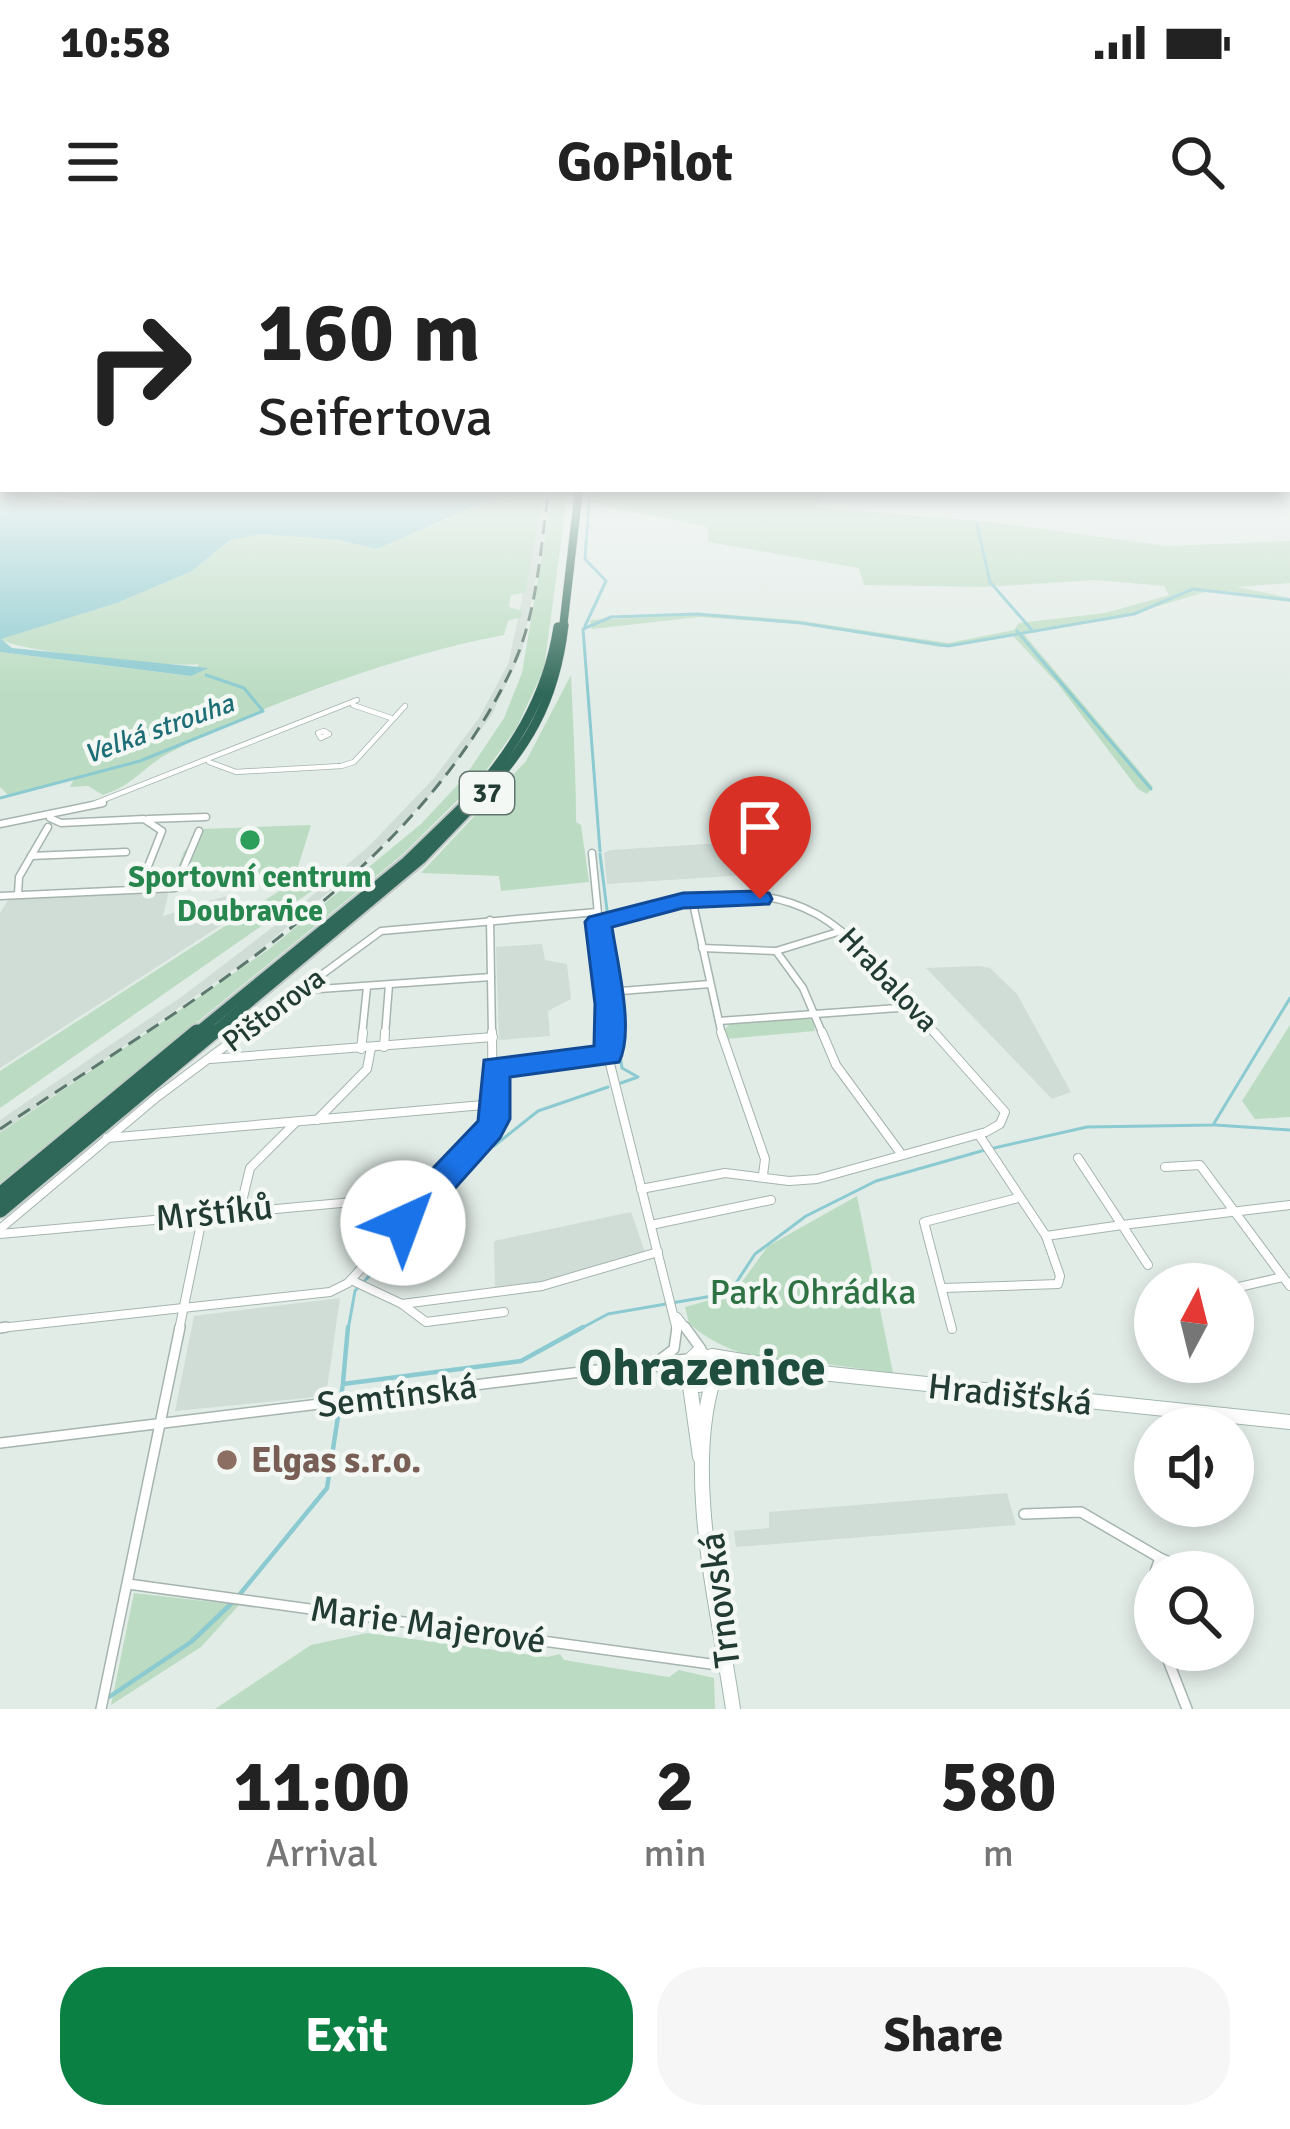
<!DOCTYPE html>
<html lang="en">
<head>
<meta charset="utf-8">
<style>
	:root { --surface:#fff; --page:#f6f6f6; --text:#222; --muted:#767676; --accent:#0b8043 }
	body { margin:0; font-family:Signika,sans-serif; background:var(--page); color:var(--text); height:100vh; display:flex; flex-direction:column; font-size:45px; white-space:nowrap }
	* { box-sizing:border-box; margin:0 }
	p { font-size:39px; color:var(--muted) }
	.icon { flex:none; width:66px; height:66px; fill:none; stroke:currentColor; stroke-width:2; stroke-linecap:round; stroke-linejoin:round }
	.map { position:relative; height:1469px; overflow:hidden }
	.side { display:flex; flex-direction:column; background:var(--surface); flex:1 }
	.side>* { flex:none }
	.guide { position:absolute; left:0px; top:0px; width:1290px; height:252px; box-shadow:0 6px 18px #0003; background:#fff; color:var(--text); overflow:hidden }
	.needle { width:78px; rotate:7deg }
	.buttons { position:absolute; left:1134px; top:1023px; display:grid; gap:24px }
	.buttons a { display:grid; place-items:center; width:120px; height:120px; border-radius:50%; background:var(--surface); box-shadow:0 6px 18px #0003; font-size:60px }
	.pin { position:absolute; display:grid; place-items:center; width:102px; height:102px; color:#fff; margin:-123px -51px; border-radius:50% 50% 50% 0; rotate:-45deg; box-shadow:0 0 12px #0007 }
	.pin .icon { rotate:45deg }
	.me { position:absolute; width:132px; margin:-66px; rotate:43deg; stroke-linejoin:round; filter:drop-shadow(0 0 9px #0008) }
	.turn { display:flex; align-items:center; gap:42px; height:252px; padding:0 60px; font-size:54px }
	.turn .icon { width:156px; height:156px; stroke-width:2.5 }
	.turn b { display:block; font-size:84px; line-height:102px }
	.eta { display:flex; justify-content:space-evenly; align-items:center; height:204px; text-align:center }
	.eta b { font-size:72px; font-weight:700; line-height:84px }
	.action { display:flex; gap:24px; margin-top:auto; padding:24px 60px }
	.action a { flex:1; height:138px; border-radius:48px; background:var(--accent); color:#fff; font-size:48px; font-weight:700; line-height:138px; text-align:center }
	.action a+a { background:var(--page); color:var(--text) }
	.status { display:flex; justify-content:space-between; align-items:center; height:84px; padding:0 60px; background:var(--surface); direction:ltr }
	.status svg { height:33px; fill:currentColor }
	header { display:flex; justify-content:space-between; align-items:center; height:156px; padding:0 60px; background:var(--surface); font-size:54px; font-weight:700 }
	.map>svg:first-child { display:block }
	.built { fill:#d0dcd6 }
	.green { fill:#bbdcc2 }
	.water { fill:#8bcad0 }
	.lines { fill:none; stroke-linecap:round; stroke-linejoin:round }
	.stream-far1 { stroke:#8bcad0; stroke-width:3 }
	.stream { stroke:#8bcad0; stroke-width:4.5 }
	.street-far3-casing { stroke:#a5b4ae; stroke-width:6 }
	.street-far2-casing { stroke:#a5b4ae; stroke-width:9 }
	.street-far1-casing { stroke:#a5b4ae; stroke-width:10 }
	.street-casing { stroke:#a5b4ae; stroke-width:12 }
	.secondary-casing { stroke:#a1b7ae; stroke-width:16 }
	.highway-far3-casing { stroke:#c1c8c6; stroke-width:9 }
	.highway-far2-casing { stroke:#c1c8c6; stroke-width:10 }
	.highway-far1-casing { stroke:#c1c8c6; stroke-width:14 }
	.highway-casing { stroke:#c1c8c6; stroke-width:18 }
	.street-far3 { stroke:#fff; stroke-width:4.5 }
	.street-far2 { stroke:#fff; stroke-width:6 }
	.street-far1 { stroke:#fff; stroke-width:8 }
	.street { stroke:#fff; stroke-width:9 }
	.secondary { stroke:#fff; stroke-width:14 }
	.highway-far3 { stroke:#2f6858; stroke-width:8 }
	.highway-far2 { stroke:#2f6858; stroke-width:9 }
	.highway-far1 { stroke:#2f6858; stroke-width:10 }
	.highway { stroke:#2f6858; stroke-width:15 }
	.rail { stroke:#5d786f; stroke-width:3; stroke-dasharray:14 8; stroke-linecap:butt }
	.route { fill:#1a73e8; stroke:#114b97; stroke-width:3 }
	.leisure-dot { fill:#2e9e5b; stroke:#f3f8f5; stroke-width:4.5 }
	.education-dot { fill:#8d6e63; stroke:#f3f8f5; stroke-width:4.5 }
	.labels { text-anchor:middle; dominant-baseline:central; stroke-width:9; stroke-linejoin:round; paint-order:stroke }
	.far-water-label { font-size:27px; font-style:italic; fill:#1e6e77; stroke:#f3f8f5 }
	.shield { fill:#f3f8f5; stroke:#61746e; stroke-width:3 }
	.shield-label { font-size:27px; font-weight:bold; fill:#223c34 }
	.leisure-label { font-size:30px; font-weight:bold; fill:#27864d; stroke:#f3f8f5 }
	.street-label { font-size:30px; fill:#223c34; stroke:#f3f8f5 }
	.near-street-label { font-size:36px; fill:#223c34; stroke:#f3f8f5 }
	.near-park-label { font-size:36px; fill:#2e7244; stroke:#f3f8f5 }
	.near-education-label { font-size:36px; font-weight:bold; fill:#785e54; stroke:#f3f8f5; text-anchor:start }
	.near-district-label { font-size:51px; font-weight:bold; fill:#1f4e3f; stroke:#f3f8f5 }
</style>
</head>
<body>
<div class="status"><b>10:58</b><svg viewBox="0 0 49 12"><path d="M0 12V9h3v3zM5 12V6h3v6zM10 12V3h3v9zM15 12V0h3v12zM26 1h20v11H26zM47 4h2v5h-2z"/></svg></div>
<header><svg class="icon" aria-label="menu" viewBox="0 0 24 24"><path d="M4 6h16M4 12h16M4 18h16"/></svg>GoPilot<svg class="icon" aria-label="search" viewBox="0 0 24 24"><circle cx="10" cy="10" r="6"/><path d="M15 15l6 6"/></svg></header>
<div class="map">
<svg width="1290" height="1469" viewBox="0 0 1290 1469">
	<rect width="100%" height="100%" fill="#e2ece7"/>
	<g class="built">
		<polygon points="544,249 553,249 522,411 491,476 436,549 376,612 254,715 0,893 0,880 184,755 299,667 370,605 435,537 479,478 509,422"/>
		<polygon points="737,602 747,635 607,644 604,613 610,610"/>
		<polygon points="169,651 163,676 232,654 245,670 0,828 0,673 10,657 28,659"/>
		<polygon points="542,704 545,720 567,724 571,759 548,771 550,796 499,800 496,707"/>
		<polygon points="980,726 990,728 1017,754 1071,852 1052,859 926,728"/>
		<polygon points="631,972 645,1012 544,1042 495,1048 494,1001"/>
		<polygon points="340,1058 326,1156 175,1171 194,1076"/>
		<polygon points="1007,1253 1016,1285 736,1307 734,1291 769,1288 769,1272"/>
	</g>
	<g class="green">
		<path d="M420,249H544L525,353L511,355L509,367L522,371L521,377L508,381L504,395C404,413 261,465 171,512C143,526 136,544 103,555L88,546L70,547L74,539L9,556L0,547V412L191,436L199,424C174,428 18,412 0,399L117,363L192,331L230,300L261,294L339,300L377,309L487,262Z"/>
		<polygon points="553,249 568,249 544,429 516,489 482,536 402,615 0,943 0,893 269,709 421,584 464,538 504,478 522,433"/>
		<polygon points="594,249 833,249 813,267 991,282 1167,306 1290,301 1290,343 1237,347 1290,358 1290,362 1206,352 1128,375 1023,393 1153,547 1147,554 1138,549 1058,444 1012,395 940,407 802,384 699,377 592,389 590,380 718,374 796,380 948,403 1014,390 1019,383 1105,373 1169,355 1164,346 1096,340 984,347 864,345 859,328 708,302 708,287 593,264"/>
		<path d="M571,435C573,483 576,534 576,582L581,585L589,642L501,651L499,636L421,633L526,521Z"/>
		<polygon points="311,585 298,627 280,633 174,637 184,612 202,589"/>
		<polygon points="315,632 326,641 0,868 0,831 284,648 274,642 297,633"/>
		<polygon points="802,777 813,780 815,791 726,799 724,790 732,782"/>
		<polygon points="1290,785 1290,877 1255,879 1242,861"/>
		<path d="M857,956L893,1133L818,1123L808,1116C777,1131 714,1108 689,1083L685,1067L734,1053L768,1006Z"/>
		<polygon points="134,1353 239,1365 201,1407 111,1465"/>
		<polygon points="367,1393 547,1417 560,1414 564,1420 669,1437 679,1430 714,1438 715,1469 215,1469 311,1405"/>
	</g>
	<polygon class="water" points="0,248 73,264 147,249 420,249 496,257 377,309 339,300 261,294 230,300 192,331 117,363 1,399 12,408 208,428 191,436 0,412"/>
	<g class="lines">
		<g class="stream-far1">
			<polyline points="32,249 83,259 134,249"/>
			<polyline points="977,284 990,342 1031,389"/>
			<polyline points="585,386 606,341 585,319 590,249"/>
			<polyline points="1017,391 1151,549"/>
			<polyline points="0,558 140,521 263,471 244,448 206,435"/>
			<polyline points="600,611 583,389 611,377 697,374 801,383 948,406 1134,374 1193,349 1290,360"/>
			<polyline points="600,614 608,678"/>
			<polyline points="609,686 617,747"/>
			<polyline points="618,756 616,786 622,828 638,837 621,843"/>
			<polyline points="1215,885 1290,890"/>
			<polyline points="494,906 538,871 608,847"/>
			<polyline points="994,908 1087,887 1213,885 1290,758"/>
			<polyline points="348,1090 355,1051 484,915"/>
			<polyline points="578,1090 608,1074 718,1055 736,1043 755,1014 806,976 876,941 985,910"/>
		</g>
		<g class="stream">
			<polyline points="343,1142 348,1087"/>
			<polyline points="240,1354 327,1248 343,1144 521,1121 583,1087"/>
			<polyline points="109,1457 191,1402 234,1361"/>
		</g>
		<defs>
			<g id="street-far3">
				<polyline points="353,465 391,478"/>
				<polygon points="324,491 329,494 321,498 318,493"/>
				<polyline points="209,522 236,532 341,526 354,522 405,466"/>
				<polyline points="88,566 357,460"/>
			</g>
			<g id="street-far2">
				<polyline points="50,578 61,583 144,579 162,591 139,649"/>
				<polyline points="148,579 206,577"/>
				<polyline points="0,584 103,563"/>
				<polyline points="592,613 610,795"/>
				<polyline points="31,616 126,612"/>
				<polyline points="18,654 19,637 48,587"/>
				<polyline points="0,656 175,648 199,591"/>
				<polyline points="692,659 722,795"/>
				<polyline points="490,680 492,795"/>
				<path d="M598,682C629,678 657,665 688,660C823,635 857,706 936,795"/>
				<polyline points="702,708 776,711 803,748 823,795"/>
				<polyline points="776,711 841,691"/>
				<polyline points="305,750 491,737"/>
				<polyline points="608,752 710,744"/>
				<polyline points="719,781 912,767"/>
				<polyline points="240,795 381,691 597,672"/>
				<polyline points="362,795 367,747"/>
				<polyline points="385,795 389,745"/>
			</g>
			<g id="street-far1">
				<polyline points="609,792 610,824 677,1090"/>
				<polyline points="721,792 765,919 763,935"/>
				<polyline points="822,792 836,825 902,915"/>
				<polyline points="384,807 385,792"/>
				<polyline points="361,809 363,792"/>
				<polyline points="210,819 493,797"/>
				<polyline points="494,828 609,815"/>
				<polyline points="317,880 367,829 371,808"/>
				<polyline points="979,895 1046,996"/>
				<polyline points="107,898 495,864"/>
				<polyline points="1078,918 1122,985 1290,965"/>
				<polyline points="1165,927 1200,925 1283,1037"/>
				<polyline points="641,949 725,933 789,941 817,939 986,892 1000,884 1005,872 934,792"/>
				<polyline points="240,970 250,928 295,883"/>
				<polyline points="651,985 771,960"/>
				<polyline points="0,989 157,857 244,792"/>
				<polyline points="0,994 429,955"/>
				<polyline points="351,1040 402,1064 542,1046 658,1012"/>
				<polyline points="1239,1047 1283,1037 1290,1046"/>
				<polyline points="943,1048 1058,1044 1060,1036 1046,996 1122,985 1148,1025"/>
				<polyline points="402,1064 426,1082 504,1072"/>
				<polyline points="677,1077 687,1090"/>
				<polyline points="0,1088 330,1052 348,1043 493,883 492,792"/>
				<polyline points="952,1089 924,982 1018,958"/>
				<polyline points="179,1090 203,974"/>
			</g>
			<g id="street">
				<polyline points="685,1087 701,1109"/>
				<polyline points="0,1088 6,1087"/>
				<polyline points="662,1118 674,1109 677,1087"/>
				<polyline points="647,1124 681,1132"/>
				<polyline points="0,1203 687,1119"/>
				<polyline points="1024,1274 1081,1272 1160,1318"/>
				<polyline points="1155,1332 1160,1318 1193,1332"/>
				<polyline points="1155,1333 1151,1349 1155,1381"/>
				<polyline points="128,1344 725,1426"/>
				<polyline points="1164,1410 1187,1469"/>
				<polyline points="101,1469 180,1087"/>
			</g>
			<g id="secondary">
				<polygon points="698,1113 717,1123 718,1134 710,1143 698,1145 689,1139 684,1126"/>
				<polyline points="712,1116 802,1131 1290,1182"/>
				<polyline points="689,1139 700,1217"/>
				<polyline points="715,1139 756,1129"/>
				<path d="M713,1141C684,1237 719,1371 733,1469"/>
			</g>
			<polyline id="highway-far3" points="563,388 579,249"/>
			<g id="highway-far2">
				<path d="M464,566C512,513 547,459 558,387"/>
				<path d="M472,566C527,510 555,463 564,385"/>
			</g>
			<g id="highway-far1">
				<polyline points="194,795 406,622 467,563"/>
				<polyline points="210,795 421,619 475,563"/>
			</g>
			<g id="highway">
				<polyline points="0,955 197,792"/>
				<polyline points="0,970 213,792"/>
			</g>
		</defs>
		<use href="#street-far3" class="street-far3-casing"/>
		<use href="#street-far2" class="street-far2-casing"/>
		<use href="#street-far1" class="street-far1-casing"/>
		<use href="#street" class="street-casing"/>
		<use href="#secondary" class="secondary-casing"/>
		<use href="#highway-far3" class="highway-far3-casing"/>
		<use href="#highway-far2" class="highway-far2-casing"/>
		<use href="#highway-far1" class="highway-far1-casing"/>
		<use href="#highway" class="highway-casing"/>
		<use href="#street-far3" class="street-far3"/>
		<use href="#street-far2" class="street-far2"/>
		<use href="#street-far1" class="street-far1"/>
		<use href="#street" class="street"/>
		<use href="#secondary" class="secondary"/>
		<use href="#highway-far3" class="highway-far3"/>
		<use href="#highway-far2" class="highway-far2"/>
		<use href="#highway-far1" class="highway-far1"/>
		<use href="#highway" class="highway"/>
		<path class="rail" d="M0,889C182,767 416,634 512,428C538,373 540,308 549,249"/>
	</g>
	<linearGradient id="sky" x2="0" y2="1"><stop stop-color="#83bdde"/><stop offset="0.55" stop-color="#f2f6f4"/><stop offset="1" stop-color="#f2f6f4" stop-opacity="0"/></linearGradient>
	<rect width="1290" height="454" fill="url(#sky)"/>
	<path class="route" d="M760,651L769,653L772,659L769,664L683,668L612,687C617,722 635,792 619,822L510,837V879L500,898L415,993L403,998L390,993L385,983L390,973L478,881L484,820L594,806L595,764L585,682L589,677L683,653Z"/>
	<circle class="leisure-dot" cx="250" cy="600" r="12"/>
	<circle class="education-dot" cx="227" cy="1220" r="12"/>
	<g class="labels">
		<g class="far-water-label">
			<text transform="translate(159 489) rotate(-20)">Velká strouha</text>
		</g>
		<rect class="shield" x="460" y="532" width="54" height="42" rx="9"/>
		<g class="shield-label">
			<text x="487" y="553">37</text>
		</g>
		<g class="leisure-label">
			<text x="250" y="637">Sportovní centrum<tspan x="250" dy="34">Doubravice</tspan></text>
		</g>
		<g class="street-label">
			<text transform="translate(888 740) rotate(47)">Hrabalova</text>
			<text transform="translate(274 770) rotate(-37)">Pištorova</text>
		</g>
		<g class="near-street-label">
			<text transform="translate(214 973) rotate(-6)">Mrštíků</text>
			<text transform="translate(1010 1155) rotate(6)">Hradišťská</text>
			<text transform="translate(397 1156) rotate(-7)">Semtínská</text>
			<text transform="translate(720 1360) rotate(-97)">Trnovská</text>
			<text transform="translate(428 1385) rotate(8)">Marie Majerové</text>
		</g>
		<g class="near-park-label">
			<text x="813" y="1052">Park Ohrádka</text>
		</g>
		<g class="near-education-label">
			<text x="251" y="1220">Elgas s.r.o.</text>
		</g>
		<g class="near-district-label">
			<text x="702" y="1128">Ohrazenice</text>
		</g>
	</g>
</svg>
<div class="buttons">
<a><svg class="needle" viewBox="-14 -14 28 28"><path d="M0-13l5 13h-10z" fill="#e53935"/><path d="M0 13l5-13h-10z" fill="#767676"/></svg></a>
<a><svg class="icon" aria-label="sound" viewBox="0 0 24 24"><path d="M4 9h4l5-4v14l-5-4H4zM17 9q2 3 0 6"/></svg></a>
<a><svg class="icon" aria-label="search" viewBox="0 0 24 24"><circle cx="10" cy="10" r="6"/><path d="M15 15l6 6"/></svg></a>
</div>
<div class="pin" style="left:760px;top:659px;background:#d93025"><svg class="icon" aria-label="arrive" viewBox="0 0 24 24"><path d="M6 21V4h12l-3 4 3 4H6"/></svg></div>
<svg class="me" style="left:403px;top:983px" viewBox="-20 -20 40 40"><circle r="19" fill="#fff"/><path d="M0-13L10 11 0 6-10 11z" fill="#1a73e8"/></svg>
<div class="guide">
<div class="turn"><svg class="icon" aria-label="right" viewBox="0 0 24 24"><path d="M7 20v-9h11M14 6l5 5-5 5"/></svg><div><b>160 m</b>Seifertova</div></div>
</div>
</div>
<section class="side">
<div class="eta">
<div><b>11:00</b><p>Arrival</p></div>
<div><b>2</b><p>min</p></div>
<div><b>580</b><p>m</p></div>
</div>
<div class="action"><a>Exit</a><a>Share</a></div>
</section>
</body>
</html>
